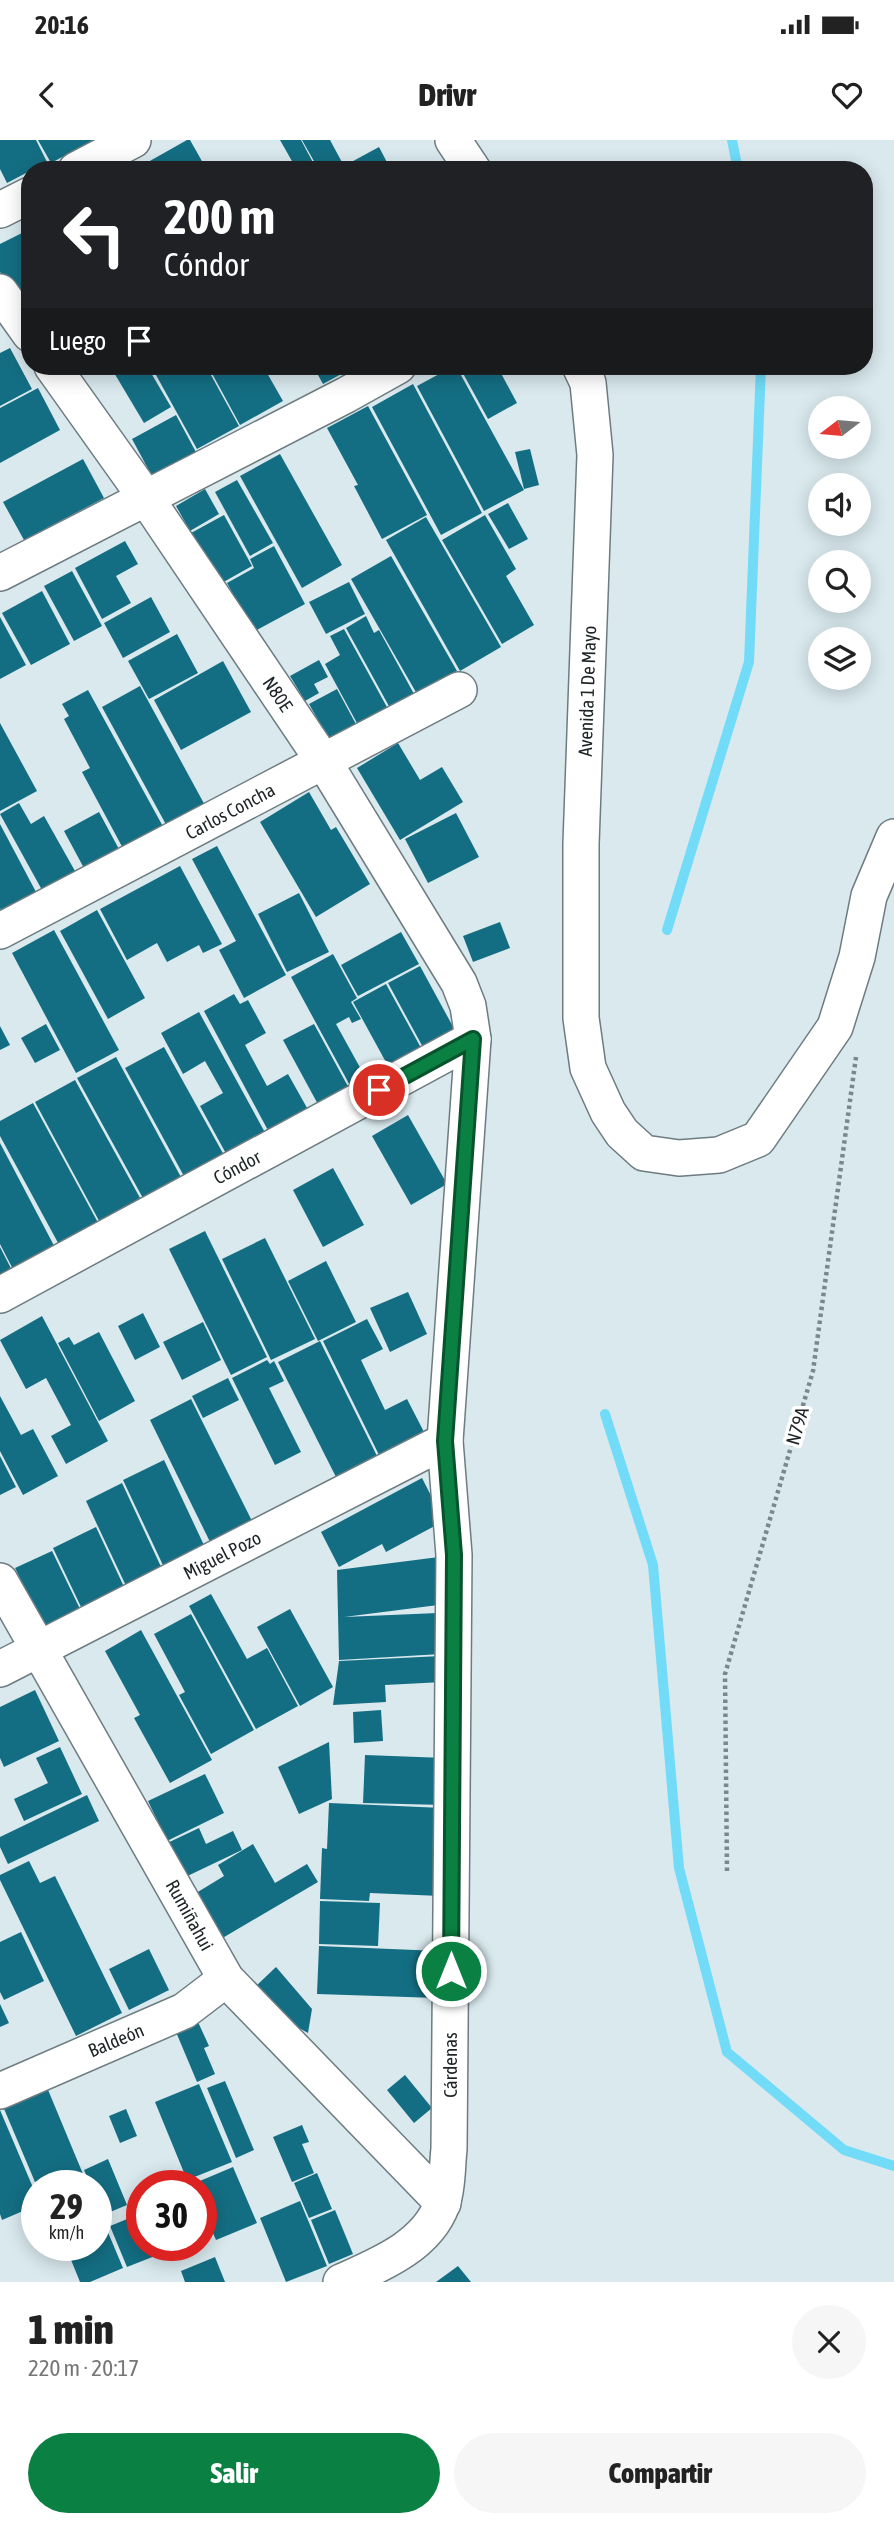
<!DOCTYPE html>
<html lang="es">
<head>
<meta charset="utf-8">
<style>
	:root { --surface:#fff; --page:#f6f6f6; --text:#222; --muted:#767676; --accent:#0b8043 }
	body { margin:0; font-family:"Asap Condensed",sans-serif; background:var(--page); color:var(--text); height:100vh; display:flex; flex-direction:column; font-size:26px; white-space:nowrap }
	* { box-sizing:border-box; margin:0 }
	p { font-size:23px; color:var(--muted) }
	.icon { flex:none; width:38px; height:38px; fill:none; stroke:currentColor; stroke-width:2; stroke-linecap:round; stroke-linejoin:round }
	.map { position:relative; height:2142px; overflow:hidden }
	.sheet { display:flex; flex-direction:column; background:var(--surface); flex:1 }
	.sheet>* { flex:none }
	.top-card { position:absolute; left:21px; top:21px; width:852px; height:214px; border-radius:28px; box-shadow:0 4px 18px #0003; background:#202124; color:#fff; overflow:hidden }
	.needle { width:46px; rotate:254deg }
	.controls { position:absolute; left:808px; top:256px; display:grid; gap:14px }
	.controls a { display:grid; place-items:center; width:63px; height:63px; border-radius:50%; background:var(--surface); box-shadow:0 4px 18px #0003; font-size:35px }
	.speed { position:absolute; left:21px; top:2030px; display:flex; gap:14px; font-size:35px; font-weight:700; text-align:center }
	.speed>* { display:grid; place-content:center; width:91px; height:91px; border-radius:50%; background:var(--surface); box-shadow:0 4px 18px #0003; line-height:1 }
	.speed small { font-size:18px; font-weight:400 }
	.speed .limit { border:10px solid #d22; background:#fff; color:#111 }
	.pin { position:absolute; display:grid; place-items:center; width:60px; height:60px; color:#fff; margin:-30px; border:4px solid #fff; border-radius:50%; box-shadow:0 2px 7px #0007 }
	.me { position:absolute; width:77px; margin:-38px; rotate:0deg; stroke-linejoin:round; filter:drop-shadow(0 0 5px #0008) }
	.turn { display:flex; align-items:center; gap:24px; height:147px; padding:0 28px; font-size:32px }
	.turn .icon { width:91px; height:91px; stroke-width:2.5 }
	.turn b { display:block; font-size:49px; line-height:60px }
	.then { display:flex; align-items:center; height:66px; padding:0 28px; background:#0003; gap:14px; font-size:26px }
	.round { display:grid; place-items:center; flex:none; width:74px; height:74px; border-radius:37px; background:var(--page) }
	.overview { display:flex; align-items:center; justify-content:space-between; height:119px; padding:0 28px }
	h1 { font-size:42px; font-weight:800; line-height:52px }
	.primary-button { display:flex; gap:14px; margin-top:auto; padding:14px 28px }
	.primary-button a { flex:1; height:80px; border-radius:42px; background:var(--accent); color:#fff; font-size:28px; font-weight:800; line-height:80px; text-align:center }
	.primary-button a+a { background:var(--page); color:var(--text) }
	.status { display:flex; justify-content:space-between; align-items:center; height:49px; padding:0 35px; background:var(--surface); direction:ltr }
	.status svg { height:19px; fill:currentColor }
	header { display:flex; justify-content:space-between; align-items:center; height:91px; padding:0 28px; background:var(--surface); font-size:32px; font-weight:800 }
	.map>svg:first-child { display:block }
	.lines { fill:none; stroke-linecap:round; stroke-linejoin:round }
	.stream { stroke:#72dcf8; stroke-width:10 }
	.building { fill:#146e83 }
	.minor-casing { stroke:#6d7c80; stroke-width:38 }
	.path { stroke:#7c878b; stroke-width:4.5; stroke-dasharray:3.5 3.5; stroke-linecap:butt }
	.minor { stroke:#fff; stroke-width:35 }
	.route-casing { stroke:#07532c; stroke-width:18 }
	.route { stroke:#0b8043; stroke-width:12 }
	.labels { text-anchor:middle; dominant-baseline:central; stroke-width:7; stroke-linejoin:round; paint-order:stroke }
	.street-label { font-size:19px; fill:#1e2426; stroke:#fff }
</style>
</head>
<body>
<div class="status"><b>20:16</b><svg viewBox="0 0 49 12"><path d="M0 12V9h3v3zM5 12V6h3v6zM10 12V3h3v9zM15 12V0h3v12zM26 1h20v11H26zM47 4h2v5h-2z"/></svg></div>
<header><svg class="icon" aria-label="back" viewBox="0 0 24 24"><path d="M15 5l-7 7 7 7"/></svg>Drivr<svg class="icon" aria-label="heart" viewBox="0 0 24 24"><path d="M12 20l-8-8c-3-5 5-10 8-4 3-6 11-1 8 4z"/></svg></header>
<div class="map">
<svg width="894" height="2142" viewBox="0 0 894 2142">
	<rect width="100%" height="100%" fill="#d9e9ee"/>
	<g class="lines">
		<g class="stream">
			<polyline points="732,0 738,30"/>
			<polyline points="667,790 749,522 761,226"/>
			<polyline points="605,1274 653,1425 679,1728 727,1912 844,2010 894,2026"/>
		</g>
	</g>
	<g class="building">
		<polygon points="0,0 36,0 47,22 7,43 0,29"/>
		<polygon points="38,0 94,0 51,23"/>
		<polygon points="187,0 190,0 207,30 152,30 148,22"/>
		<polygon points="280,0 301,0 317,30 297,30"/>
		<polygon points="302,0 330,0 344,26 379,7 391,30 319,30"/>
		<polygon points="30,89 30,175 0,132 0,104"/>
		<polygon points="10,208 32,249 0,266 0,213"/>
		<polygon points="110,226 147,226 171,267 144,283"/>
		<polygon points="151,226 206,226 239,286 197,309"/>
		<polygon points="208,226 263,226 283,261 240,285"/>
		<polygon points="313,226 356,226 323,244"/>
		<polygon points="454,226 456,226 524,350 484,371 417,246"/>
		<polygon points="459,226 497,226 517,263 488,279"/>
		<polygon points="413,244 482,373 441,395 372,267"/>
		<polygon points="38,248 60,290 0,323 0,268"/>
		<polygon points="368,266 427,375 382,399 354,346 358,345 327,288"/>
		<polygon points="176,275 197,314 153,338 132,299"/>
		<polygon points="530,309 539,345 524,349 515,312"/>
		<polygon points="280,314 342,425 302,448 240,336"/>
		<polygon points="83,319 104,358 24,400 3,362"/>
		<polygon points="237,340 273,403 250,416 215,352"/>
		<polygon points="205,349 219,374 190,391 176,366"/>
		<polygon points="508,363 528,399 509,409 488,374"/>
		<polygon points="224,375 252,426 220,444 191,393"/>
		<polygon points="485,375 516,429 506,436 534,485 502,504 442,400"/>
		<polygon points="426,377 501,507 460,531 386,400"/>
		<polygon points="125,401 138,424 116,436 131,463 102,479 75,428"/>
		<polygon points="274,406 305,464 253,492 227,443 254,428 250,419"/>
		<polygon points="391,416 457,531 417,554 351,439"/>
		<polygon points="72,431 102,486 74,501 44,446"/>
		<polygon points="349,442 365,474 326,494 309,462"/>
		<polygon points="42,451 70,504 31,525 2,473"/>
		<polygon points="151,457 170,492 123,518 104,483"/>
		<polygon points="366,476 374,493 379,490 414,554 390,568 346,488"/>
		<polygon points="0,477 26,525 0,539"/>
		<polygon points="344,489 388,569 358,585 325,524 340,515 330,496"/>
		<polygon points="177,494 198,533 149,559 128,521"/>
		<polygon points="319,520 328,537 314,544 319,553 305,561 290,536"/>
		<polygon points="223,521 251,572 181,610 154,560"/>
		<polygon points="140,546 207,669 169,690 102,567"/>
		<polygon points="337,549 357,586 330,601 309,564"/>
		<polygon points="88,550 166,692 126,714 82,632 90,628 64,579 69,576 62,564"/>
		<polygon points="0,583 37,651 0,671"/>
		<polygon points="398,603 420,640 442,627 463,662 400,700 357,628"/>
		<polygon points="309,652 331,690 336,687 370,744 316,777 260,682"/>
		<polygon points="19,663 31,684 44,676 75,731 42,750 0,674"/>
		<polygon points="99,672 120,711 85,730 64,691"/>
		<polygon points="456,673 479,717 428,743 405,699"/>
		<polygon points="0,684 36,752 1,771 0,768"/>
		<polygon points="217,706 286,835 244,858 219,810 236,801 192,719"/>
		<polygon points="180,726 222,804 203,813 199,805 167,822 157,803 127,820 100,769"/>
		<polygon points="299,753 329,812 287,832 258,774"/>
		<polygon points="97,770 145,858 108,879 60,791"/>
		<polygon points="500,782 510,808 473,822 463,796"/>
		<polygon points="54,790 119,910 76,933 12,813"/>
		<polygon points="401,792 419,824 358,856 341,825"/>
		<polygon points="333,814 357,858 351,862 361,879 352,883 349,877 336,884 368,942 353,951 291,837"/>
		<polygon points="420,826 457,894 425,911 388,843"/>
		<polygon points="386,844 426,917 393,935 353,862"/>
		<polygon points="234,854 240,864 248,860 266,893 245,905 267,946 288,934 311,975 271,996 204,871"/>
		<polygon points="199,872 268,998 229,1019 200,966 223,953 205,921 183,934 161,893"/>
		<polygon points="46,884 60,910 35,923 21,898"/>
		<polygon points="314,884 351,952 320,968 283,900"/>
		<polygon points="0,886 10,905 0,910"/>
		<polygon points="164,907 225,1017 185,1038 125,928"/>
		<polygon points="116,917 182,1039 144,1060 77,938"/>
		<polygon points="75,940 145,1067 104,1090 35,962"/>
		<polygon points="33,963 102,1090 63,1112 0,996 0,981"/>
		<polygon points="408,975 447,1044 411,1065 372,996"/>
		<polygon points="0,1003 60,1117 18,1139 0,1104"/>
		<polygon points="333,1028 364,1085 323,1107 293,1050"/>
		<polygon points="205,1091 267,1217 231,1235 169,1109"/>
		<polygon points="265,1098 315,1199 271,1220 222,1119"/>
		<polygon points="0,1107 17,1140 0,1149"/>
		<polygon points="326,1121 356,1182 318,1201 288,1141"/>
		<polygon points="408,1152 427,1194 390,1212 370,1168"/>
		<polygon points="143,1173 160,1207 135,1220 118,1186"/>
		<polygon points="42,1176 108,1301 66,1324 51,1296 71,1285 46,1238 26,1249 0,1200"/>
		<polygon points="367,1179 383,1209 361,1220 385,1270 407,1259 424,1292 379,1315 323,1201"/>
		<polygon points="203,1182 221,1220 182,1240 163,1202"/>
		<polygon points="99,1192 135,1261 99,1281 58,1203 69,1197 74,1205"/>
		<polygon points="320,1201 378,1318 337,1339 278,1222"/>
		<polygon points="267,1220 270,1224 274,1221 284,1241 269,1248 301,1312 275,1325 232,1238"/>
		<polygon points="228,1238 239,1260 203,1278 192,1256"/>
		<polygon points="0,1256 21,1295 33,1289 58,1336 23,1355 0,1311"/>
		<polygon points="191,1259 255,1387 213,1408 150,1280"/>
		<polygon points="0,1316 16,1347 0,1355"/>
		<polygon points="164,1320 210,1418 169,1438 123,1340"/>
		<polygon points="422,1338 444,1381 386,1412 382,1404 339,1427 321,1392"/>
		<polygon points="122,1343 163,1431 127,1448 86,1361"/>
		<polygon points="96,1387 125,1449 82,1469 53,1408"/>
		<polygon points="52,1411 81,1471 44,1489 15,1428"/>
		<polygon points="439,1417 446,1464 344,1477 438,1473 441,1514 339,1520 337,1430"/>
		<polygon points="211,1454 247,1519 267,1508 298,1566 256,1589 189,1466"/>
		<polygon points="290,1469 333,1547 300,1566 257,1487"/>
		<polygon points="191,1474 254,1590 211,1614 179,1555 185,1552 154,1494"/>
		<polygon points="141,1490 212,1620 170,1643 134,1578 140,1575 105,1511"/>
		<polygon points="441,1516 443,1542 385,1545 386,1562 333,1565 339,1521"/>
		<polygon points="35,1550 59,1601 4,1627 0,1618 0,1567"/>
		<polygon points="381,1570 383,1601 354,1603 353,1572"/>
		<polygon points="329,1602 332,1659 299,1674 278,1627"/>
		<polygon points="60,1607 82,1654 24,1681 14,1659 48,1643 36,1618"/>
		<polygon points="365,1615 445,1618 443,1665 363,1663"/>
		<polygon points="205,1634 224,1673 167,1701 148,1661"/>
		<polygon points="87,1655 99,1681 8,1724 0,1707 0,1697"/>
		<polygon points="329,1663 443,1668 440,1756 370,1753 369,1761 320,1759 322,1708 327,1709"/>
		<polygon points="199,1688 206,1704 233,1691 242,1710 177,1741 161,1706"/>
		<polygon points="253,1704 275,1743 307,1724 318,1742 214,1803 188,1758 224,1736 218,1725"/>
		<polygon points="29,1721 40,1743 55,1736 122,1873 76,1896 0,1740 0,1735"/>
		<polygon points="320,1761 380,1763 378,1806 319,1804"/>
		<polygon points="21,1792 44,1841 4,1860 0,1852 0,1802"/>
		<polygon points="319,1806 439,1811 437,1858 317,1854"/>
		<polygon points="149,1809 169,1850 129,1870 109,1829"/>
		<polygon points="276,1827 312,1869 308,1893 288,1882 256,1846"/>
		<polygon points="0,1864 9,1883 0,1887"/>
		<polygon points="198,1882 209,1906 204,1908 215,1934 197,1942 176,1892"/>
		<polygon points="405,1935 432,1968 414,1983 387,1950"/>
		<polygon points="225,1941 254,2010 236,2018 207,1948"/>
		<polygon points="199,1944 232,2022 187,2040 155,1962"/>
		<polygon points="46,1945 88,2046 49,2046 66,2039 62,2030 35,2042 2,1964"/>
		<polygon points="126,1969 137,1996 120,2003 109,1976"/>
		<polygon points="0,1970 37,2057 37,2065 2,2080 0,2074"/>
		<polygon points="302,1985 309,2002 302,2004 314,2033 292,2042 273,1997"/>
		<polygon points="108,2019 127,2065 103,2075 96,2059 96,2046 91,2046 84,2030"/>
		<polygon points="233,2027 257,2083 216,2100 201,2066 201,2046 188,2046"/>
		<polygon points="317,2033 332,2069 309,2078 294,2043"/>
		<polygon points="300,2061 327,2126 286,2142 260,2078"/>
		<polygon points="335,2070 353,2114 329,2124 311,2080"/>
		<polygon points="142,2073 142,2105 162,2105 165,2112 127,2127 110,2086"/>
		<polygon points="102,2078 123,2128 90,2142 80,2142 65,2105 96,2105 96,2080"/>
		<polygon points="215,2117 225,2142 185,2142 181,2131"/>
		<polygon points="458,2126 471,2142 436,2142"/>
	</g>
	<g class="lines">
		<defs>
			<g id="minor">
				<polyline points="453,0 473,30"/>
				<polyline points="76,30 133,0"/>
				<polyline points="0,70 30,55"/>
				<polyline points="0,152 30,194"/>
				<path d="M52,226L146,358L324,622L459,843L468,866L473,899L445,1301L454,1415L449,2009C447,2026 448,2048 442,2064C427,2106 379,2125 341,2142"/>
				<polyline points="580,226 588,243 595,315 581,704 581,878 588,928 608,972 622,993 644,1013 679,1018 719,1015 758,999 835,887 857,817 869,756 894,697"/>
				<polyline points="0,433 346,255 398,226"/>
				<polyline points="0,791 459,550"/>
				<polyline points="0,1155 473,899"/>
				<polyline points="0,1441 226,1839 443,2063"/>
				<polyline points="0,1529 445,1301"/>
				<polyline points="0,1951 184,1871 226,1839"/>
			</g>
		</defs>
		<use href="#minor" class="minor-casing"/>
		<polyline class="path" points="727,1731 725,1534 813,1231 856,917"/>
		<use href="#minor" class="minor"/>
	</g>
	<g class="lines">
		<defs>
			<polyline id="route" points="379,950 473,899 445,1301 454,1415 451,1831"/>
		</defs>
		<use href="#route" class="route-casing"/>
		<use href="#route" class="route"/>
	</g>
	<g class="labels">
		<g class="street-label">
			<text transform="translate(587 551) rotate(-88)">Avenida 1 De Mayo</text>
			<text transform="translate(278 554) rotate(56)">N80E</text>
			<text transform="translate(230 671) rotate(-28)">Carlos Concha</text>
			<text transform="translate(237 1027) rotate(-28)">Cóndor</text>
			<text transform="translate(797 1286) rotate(-74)">N79A</text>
			<text transform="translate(222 1415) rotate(-27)">Miguel Pozo</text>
			<text transform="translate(190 1775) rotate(61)">Rumiñahui</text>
			<text transform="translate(116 1900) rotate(-23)">Baldeón</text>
			<text transform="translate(450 1925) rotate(-90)">Cárdenas</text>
		</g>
	</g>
</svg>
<div class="controls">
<a><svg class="needle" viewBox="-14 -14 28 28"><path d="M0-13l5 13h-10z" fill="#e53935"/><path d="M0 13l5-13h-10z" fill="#767676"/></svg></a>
<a><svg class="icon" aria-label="sound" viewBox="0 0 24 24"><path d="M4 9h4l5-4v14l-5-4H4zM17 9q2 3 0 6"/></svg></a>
<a><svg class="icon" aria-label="search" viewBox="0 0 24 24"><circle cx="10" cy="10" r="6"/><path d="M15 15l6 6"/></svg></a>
<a><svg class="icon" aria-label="layers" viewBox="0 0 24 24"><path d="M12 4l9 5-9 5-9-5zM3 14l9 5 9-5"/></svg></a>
</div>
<div class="speed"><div>29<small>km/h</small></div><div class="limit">30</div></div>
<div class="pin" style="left:379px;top:950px;background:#d93025"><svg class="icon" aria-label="arrive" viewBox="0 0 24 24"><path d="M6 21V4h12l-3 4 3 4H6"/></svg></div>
<svg class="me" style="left:451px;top:1831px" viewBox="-20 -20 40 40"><circle r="17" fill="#0b8043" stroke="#fff" stroke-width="3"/><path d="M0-11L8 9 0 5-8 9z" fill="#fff"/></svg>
<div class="top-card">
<div class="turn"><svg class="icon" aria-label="left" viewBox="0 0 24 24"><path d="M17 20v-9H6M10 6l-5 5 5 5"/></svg><div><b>200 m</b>Cóndor</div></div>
<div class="then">Luego<svg class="icon" aria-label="arrive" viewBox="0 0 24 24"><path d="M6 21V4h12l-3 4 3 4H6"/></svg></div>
</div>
</div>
<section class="sheet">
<div class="overview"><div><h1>1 min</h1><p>220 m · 20:17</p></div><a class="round"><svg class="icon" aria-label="close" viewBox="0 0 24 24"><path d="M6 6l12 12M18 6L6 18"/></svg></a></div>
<div class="primary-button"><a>Salir</a><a>Compartir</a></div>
</section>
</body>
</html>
